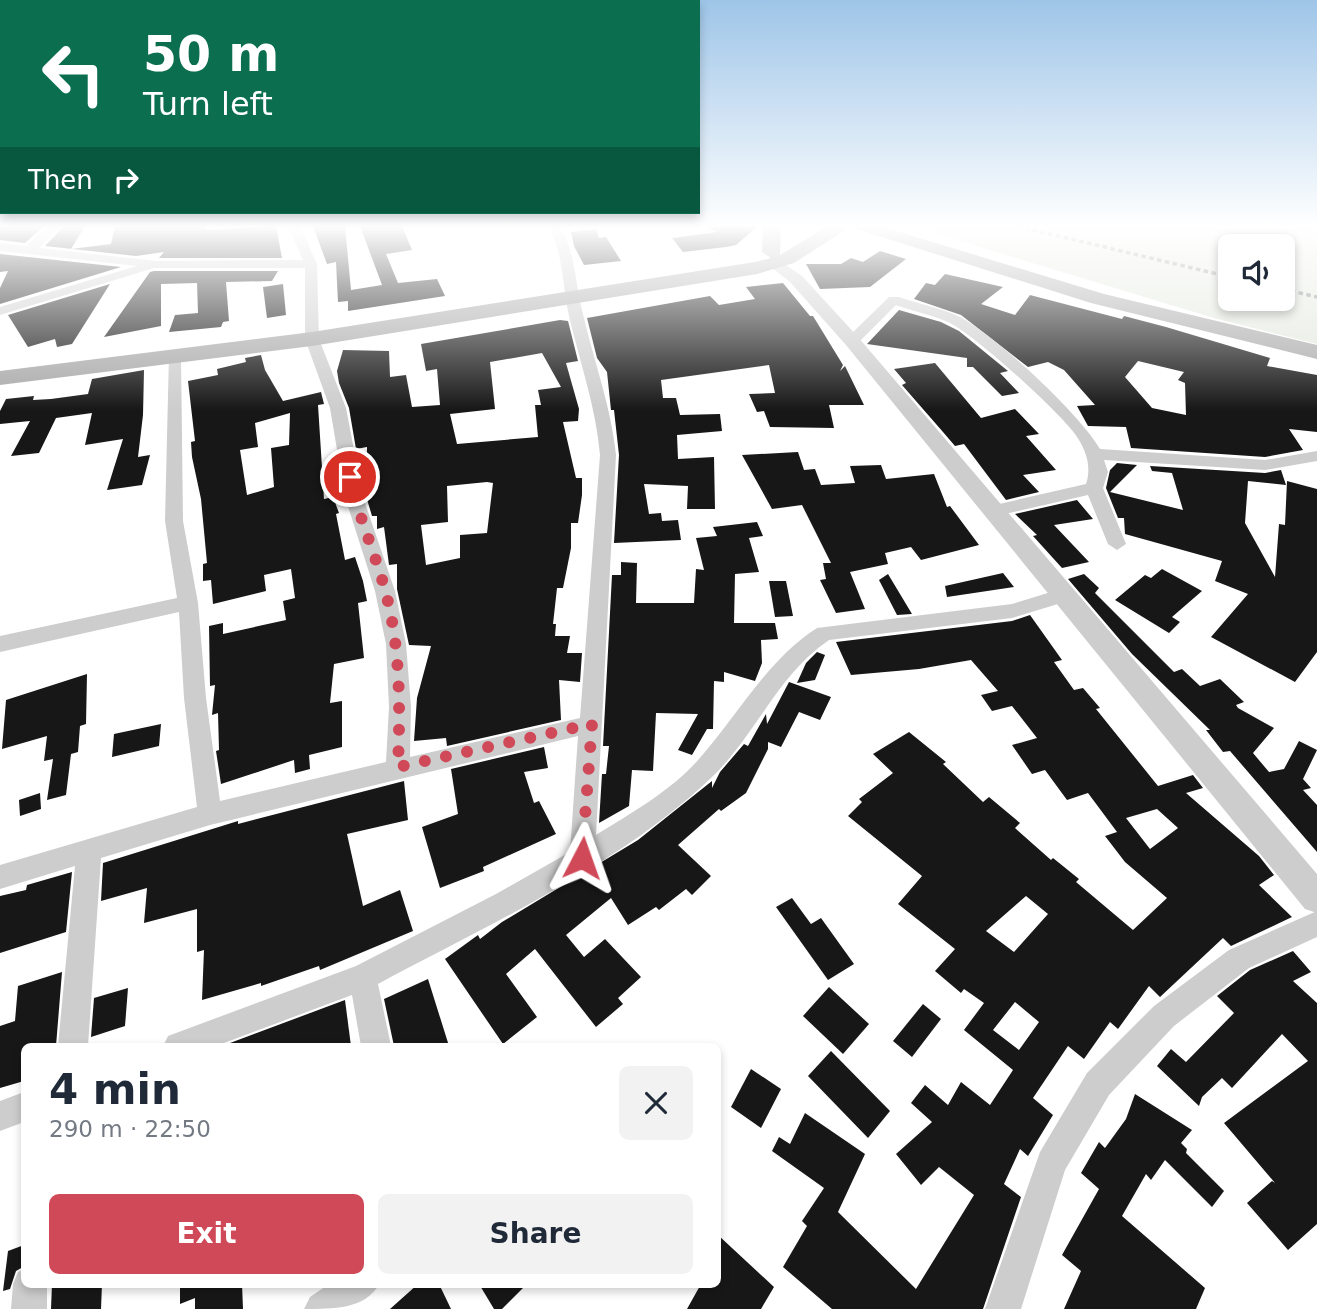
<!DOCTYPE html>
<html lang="en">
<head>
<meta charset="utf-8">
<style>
	:root { --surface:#fff; --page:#f2f2f3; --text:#1f2937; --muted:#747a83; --accent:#d04958 }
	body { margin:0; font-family:"DejaVu Sans",sans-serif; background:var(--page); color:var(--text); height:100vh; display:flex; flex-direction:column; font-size:26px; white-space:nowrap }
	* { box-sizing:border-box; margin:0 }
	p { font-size:23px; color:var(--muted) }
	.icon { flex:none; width:38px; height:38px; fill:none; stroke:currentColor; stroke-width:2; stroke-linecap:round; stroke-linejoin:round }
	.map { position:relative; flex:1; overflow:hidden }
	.sheet { position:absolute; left:21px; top:1043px; width:700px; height:245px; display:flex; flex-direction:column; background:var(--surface); border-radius:10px; box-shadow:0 4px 10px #0003 }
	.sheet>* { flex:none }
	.guide { position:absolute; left:0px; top:0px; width:700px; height:214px; box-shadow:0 4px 10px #0003; background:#0b6e4f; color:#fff; overflow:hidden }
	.tools { position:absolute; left:1218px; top:234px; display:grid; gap:14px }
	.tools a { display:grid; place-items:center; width:77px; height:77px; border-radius:10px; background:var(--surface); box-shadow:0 4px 10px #0003; font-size:35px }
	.pin { position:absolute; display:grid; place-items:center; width:60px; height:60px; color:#fff; margin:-30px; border:4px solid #fff; border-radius:50%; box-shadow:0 2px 7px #0007 }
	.me { position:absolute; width:77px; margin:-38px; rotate:4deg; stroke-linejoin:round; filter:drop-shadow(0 0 5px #0008) }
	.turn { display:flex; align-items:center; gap:24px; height:147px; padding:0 28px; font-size:32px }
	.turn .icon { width:91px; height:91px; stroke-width:2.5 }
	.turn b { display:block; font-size:49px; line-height:60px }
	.then { display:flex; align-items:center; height:66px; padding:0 28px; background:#0003; gap:14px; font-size:26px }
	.round { display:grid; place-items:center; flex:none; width:74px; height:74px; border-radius:10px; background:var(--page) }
	.head { display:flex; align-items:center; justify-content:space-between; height:119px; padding:0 28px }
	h1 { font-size:42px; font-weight:700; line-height:52px }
	.action { display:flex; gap:14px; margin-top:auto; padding:14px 28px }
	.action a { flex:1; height:80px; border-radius:10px; background:var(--accent); color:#fff; font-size:28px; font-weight:700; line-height:80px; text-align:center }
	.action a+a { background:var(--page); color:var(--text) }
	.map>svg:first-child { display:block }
	.green { fill:#e3e8dd; fill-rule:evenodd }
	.building { fill:#171717; fill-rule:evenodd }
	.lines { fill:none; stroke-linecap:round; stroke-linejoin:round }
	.minor { fill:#cdcdcd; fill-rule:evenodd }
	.tertiary { fill:#cdcdcd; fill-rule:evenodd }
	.primary { fill:#a8a8a8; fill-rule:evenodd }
	.rail { stroke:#858585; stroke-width:3.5; stroke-dasharray:4.5 3.5; stroke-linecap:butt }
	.route { stroke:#d04958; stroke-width:12; stroke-dasharray:0 21.6 }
</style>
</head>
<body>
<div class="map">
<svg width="1317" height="1309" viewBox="0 0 1317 1309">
	<rect width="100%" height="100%" fill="#fff"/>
	<path class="green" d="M925,226H1317V344L1214,318L940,235ZM1230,247H1283V299H1230Z"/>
	<g class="building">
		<polygon points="0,226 44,226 25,243 0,240"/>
		<polygon points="64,226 85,226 71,249 111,244 115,226 203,226 206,230 276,226 282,258 159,258 164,252 136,256 45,246"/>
		<polygon points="313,226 345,226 351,290 382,285 360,226 402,226 412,250 386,254 398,283 437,279 445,296 348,311 348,301 338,302 336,262 327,264"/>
		<polygon points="706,226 758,226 736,245 726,247 683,252 672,238 717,232"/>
		<polygon points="596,229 599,238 606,237 621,261 584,265 574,246 571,232"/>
		<polygon points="880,251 906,259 870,287 820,289 806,264 841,264 851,258 863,262"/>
		<polygon points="0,254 121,267 0,304 0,288 8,271 0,272"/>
		<polygon points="154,271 278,271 272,281 226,282 229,321 223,322 221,327 169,332 175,315 198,313 197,283 161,284 161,326 104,337 150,272"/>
		<path d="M945,274L1003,287L981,304L1015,315L1030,295L1122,319L1124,316L1166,327L1270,358L1267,366L1317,375V432L1289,429L1303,450L1265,457L1131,448L1126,427L1088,426L1077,406L1095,405L1064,370L1048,362L1028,367L961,315L914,299L926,283L935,285ZM1138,361L1184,372L1178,380L1185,383L1186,415L1152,408L1125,377Z"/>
		<polygon points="783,283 810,316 813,316 843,365 840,371 845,366 864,405 829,405 834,428 770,427 764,411 757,412 749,394 775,393 769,365 661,380 663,398 676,398 680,415 720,414 722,431 677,435 678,459 714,457 715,509 687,509 688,486 644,484 649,514 661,513 662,521 678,520 681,540 614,543 619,455 614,410 611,410 607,372 597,358 587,318 710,296 719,305 755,299 746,287"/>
		<polygon points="110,284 72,344 57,347 55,339 28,347 8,315"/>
		<polygon points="283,284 286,315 267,318 263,287"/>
		<polygon points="899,310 941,322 959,331 1008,371 1000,373 1019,393 1002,396 973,367 967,367 967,358 867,344"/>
		<path d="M560,320L568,321L578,361L566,363L579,409L578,421L563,422L576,478H582V495L578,523H571V548L563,588H557L553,624H556L555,636H570L567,653H582L580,682L559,680L561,720L447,746L446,738L414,741L417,698L431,646L409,645L397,589V564L389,565L384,527L377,529V516H372L366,496L367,447L356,449L349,408L339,383L337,371L343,350L389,351L390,377L406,375L412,407L440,405L437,369L426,371L421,344ZM542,353L561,387L538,390L541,405H535L538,437L457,444L450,414L495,409L490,362ZM487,482L493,483L487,533L460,535V558L426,565L421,525L448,522L447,486Z"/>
		<path d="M261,355L265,370L283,401L321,392L324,404L318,405L324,499L333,497L339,513L336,514L345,560L355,557L363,581L367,601L358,603L364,658L334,664L330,703L342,701V747L309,755L310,769L295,773L294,760L221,784L216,751L219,750L218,713L212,715L215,685L210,686L209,626L223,623V634L286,620L283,601L295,598L291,569L264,575L266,591L213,604L211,580L203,581V564L207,563L201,499L192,457L191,442L195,441L188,381L218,375L217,369L246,362L245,358ZM290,413L289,445L271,448L274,487L247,495L240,450L258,447L255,423Z"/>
		<polygon points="935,363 981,418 1015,409 1039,434 1026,436 1056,470 1023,475 1039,492 1006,500 964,444 955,446 943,432 902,385 906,383 894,369"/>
		<polygon points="144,370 143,415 138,457 150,455 142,485 107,490 123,439 85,445 92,413 56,418 39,453 11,456 30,421 0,424 0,411 6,399 34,396 33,400 51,399 88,394 92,379"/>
		<polygon points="798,452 804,470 815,469 821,485 855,483 850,466 881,465 886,479 934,474 947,507 950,506 979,545 921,560 911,547 885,553 888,564 850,572 865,609 836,613 820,580 826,579 823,563 831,563 802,505 772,509 742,455"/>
		<polygon points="1117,463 1137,465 1110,492 1183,510 1172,473 1152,471 1150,466 1265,473 1281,470 1286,485 1248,481 1245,523 1275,577 1279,524 1285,525 1287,481 1317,489 1317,652 1295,682 1211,637 1248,594 1215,581 1222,561 1125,534 1124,518 1118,518 1106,488 1110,470"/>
		<polygon points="1077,500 1093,519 1054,525 1089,562 1062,568 1033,536 1037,535 1015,514"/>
		<polygon points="757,522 763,536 749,538 759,572 735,574 734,623 775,623 778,639 761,640 762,663 755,681 724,672 724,682 714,681 713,729 707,729 692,755 678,750 698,714 656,713 653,771 632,770 629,806 599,823 602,774 606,774 609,746 603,746 612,575 621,575 621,562 637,563 636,603 694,603 696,569 704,570 696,538 717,536 713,527"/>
		<polygon points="1162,569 1202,591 1172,617 1180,622 1169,633 1115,600 1145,575 1151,578"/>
		<polygon points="1003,573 1014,587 947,597 945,586"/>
		<polygon points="888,574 912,614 897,615 879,580"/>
		<polygon points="1084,574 1099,588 1095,593 1174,672 1182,669 1200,686 1220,679 1244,702 1236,705 1238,708 1274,728 1253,753 1269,772 1284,769 1299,741 1317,750 1303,779 1311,788 1303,790 1317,805 1317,852 1230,751 1223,752 1206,730 1210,730 1132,654 1068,579"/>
		<polygon points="769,581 786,581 793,616 775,617"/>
		<path d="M1030,615L1062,660L1054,662L1074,690L1083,688L1100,708L1096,709L1158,786L1193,775L1203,788L1186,793L1259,856L1274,875L1259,885L1292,917L1231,946L1223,938L1160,997L1149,986L1118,1029L1110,1022L1084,1059L1068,1046L1033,1098L1053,1115L1028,1156L1020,1149L1004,1184L1021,1197L983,1309H832L783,1267L807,1226L802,1221L824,1188L772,1151L779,1137L790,1144L805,1113L865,1154L838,1212L916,1289L974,1195L939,1167L921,1185L896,1154L932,1122L911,1103L925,1085L948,1105L961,1082L990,1105L1013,1070L964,1030L984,1003L964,989L961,993L935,971L955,949L898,904L922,876L848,816L862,802L859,799L893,773L873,754L909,732L946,762L943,764L983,802L989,797L1020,823L1015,828L1051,860L1053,858L1079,879L1076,882L1133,930L1167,898L1125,862L1105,836L1117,832L1088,793L1067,800L1045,770L1032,774L1012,745L1037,738L1012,706L992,711L981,695L998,691L971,660L919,669L851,675L836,642L1012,621ZM1157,809L1178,828L1150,849L1126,818ZM1026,896L1048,914L1014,952L986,931ZM1015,1002L1039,1022L1019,1050L993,1030Z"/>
		<polygon points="817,652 825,655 815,680 797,683 806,663"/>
		<polygon points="87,674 86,724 80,726 78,752 71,754 66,795 47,800 53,759 44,761 47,736 2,749 6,700"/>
		<polygon points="789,682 831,697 820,720 799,712 781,747 768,742 768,749 746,793 721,811 719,809 678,845 711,876 692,895 686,889 659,910 656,907 628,925 611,898 566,935 584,957 605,939 641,977 618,998 623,1004 596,1027 535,949 506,974 537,1017 503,1044 445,959 478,935 480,939 502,922 638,840 712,781 712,788 720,772 744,744 748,746 766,714 767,724"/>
		<polygon points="161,724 159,746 112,757 114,734"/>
		<polygon points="544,747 548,768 524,772 534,803 539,801 556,834 483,867 484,871 440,888 422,827 458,814 451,769"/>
		<polygon points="404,781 408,820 347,834 363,906 400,890 413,931 320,970 319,966 261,986 261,983 202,1000 204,950 197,952 197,909 144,923 147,888 101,901 103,863 238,821 238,824"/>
		<polygon points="40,793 41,809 20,816 19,800"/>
		<polygon points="72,872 66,932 0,953 0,896 26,890 27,885"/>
		<polygon points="792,898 811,924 821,918 854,964 828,980 776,907"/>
		<polygon points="1293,951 1311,972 1293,981 1317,1003 1317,1224 1288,1250 1247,1203 1272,1181 1275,1183 1224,1123 1308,1061 1282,1034 1232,1088 1222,1078 1202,1097 1199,1106 1157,1066 1171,1049 1186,1062 1234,1013 1217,996 1250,970"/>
		<polygon points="62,972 56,1046 24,1046 24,1081 0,1088 0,1026 15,1021 18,986"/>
		<polygon points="428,979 449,1046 394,1046 384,999"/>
		<polygon points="829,987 869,1024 843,1054 803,1016"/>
		<polygon points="128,988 125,1026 91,1037 94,998"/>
		<polygon points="345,1000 351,1046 222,1046"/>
		<polygon points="923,1004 941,1019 912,1057 893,1041"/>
		<polygon points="831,1051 890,1111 868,1138 808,1076"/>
		<polygon points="751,1069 781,1089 761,1128 731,1107"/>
		<polygon points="1135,1094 1192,1130 1181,1143 1187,1149 1186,1153 1224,1191 1212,1207 1165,1160 1151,1180 1146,1174 1122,1216 1205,1288 1196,1309 1064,1309 1081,1271 1062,1255 1099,1189 1081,1173 1099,1142 1105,1148 1126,1119"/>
		<polygon points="718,1235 774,1287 761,1309 687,1309 701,1284 718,1284"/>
		<polygon points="24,1245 23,1267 16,1271 10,1289 3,1291 8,1251"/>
		<polygon points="52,1284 102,1284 101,1309 51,1309"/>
		<polygon points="180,1284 242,1284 243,1309 195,1309 195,1298 180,1304"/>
		<polygon points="418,1284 439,1284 451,1309 390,1309"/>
		<polygon points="479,1284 527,1284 502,1309 494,1309"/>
	</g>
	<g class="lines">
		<g class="minor">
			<path d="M48,226H62L39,248L157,261L303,260L288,226H300L317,264L319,339L346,408L363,497L395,591L406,644L411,707L410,757L580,718L600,455C596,407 580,363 569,316C562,286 564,253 548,226H560C576,253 575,285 583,314C594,362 611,406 616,455L596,835C631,813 671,791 699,759C738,715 767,660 817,628L1012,604L1064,588L1074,595L1071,600L1012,618L829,640C778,674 756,735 712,777C620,865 490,924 378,984L391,1046H361L352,995L216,1046H163L168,1036L356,966L496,894L570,852L578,736L210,825L101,858L88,1046H58L75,866L0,889V865L197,807L184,698L179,612L0,652V636L177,598L165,521L169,354L174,353L181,357L183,521L198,603L206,698L220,801L386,762L389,707L386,644L375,591L345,497L330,408L305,339V268H154L0,315V307L137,266L0,251V243L26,246Z"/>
			<path d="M889,297H899C918,304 942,308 960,317C997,337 1079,413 1100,449L1265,460L1317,451V461L1265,470L1104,460L1108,472L1103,488L1126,544L1117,550L1108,544L1088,495L992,517L986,515L983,511L986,507L1086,484C1092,467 1086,449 1075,434C1057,410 974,334 948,322C932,315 913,311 896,305L857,344H847V338Z"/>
			<polygon points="1317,911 1317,937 1249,968 1174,1026 1109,1095 1065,1170 1021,1309 985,1309 1040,1152 1087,1073 1154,1006 1229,950"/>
			<polygon points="24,1092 24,1122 0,1131 0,1101"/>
			<polygon points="24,1269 24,1284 47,1284 47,1309 11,1309 13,1284 18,1272"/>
			<path d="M329,1284H379C366,1309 333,1309 304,1309L310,1297Z"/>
		</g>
		<polygon class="tertiary" points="777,259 802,276 858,337 1317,874 1317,913 1305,909 846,345 790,282 771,267 771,261"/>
		<polygon class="primary" points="763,226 781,226 780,255 828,226 880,226 1104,294 1317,345 1317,359 1091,303 850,227 794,263 757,274 312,346 0,385 0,371 312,332 755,262 771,258 762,252"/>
		<g class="rail">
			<polyline points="1017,226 1230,277"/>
			<polyline points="1283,289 1317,297"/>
		</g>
	</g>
	<linearGradient id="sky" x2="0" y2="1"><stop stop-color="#9ec5e8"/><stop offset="0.55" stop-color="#fff"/><stop offset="1" stop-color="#fff" stop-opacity="0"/></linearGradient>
	<rect width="1317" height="410" fill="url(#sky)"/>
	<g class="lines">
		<path class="route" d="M350,477C358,516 375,552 385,590C401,648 400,708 398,767L592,724L582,858"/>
	</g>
</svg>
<div class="tools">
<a><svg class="icon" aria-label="sound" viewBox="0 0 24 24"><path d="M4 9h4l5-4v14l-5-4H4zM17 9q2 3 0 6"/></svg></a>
</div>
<div class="pin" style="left:350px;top:477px;background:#d93025"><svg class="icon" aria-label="arrive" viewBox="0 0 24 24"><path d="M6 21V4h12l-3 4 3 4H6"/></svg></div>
<svg class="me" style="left:582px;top:858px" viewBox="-20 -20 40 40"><path d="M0-17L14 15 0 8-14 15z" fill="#d04958" stroke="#fff" stroke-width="4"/></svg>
<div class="guide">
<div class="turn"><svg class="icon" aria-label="left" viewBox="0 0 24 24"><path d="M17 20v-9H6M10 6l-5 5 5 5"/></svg><div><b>50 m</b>Turn left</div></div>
<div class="then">Then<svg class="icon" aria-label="right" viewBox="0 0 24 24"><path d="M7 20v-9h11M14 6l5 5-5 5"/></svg></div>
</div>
<section class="sheet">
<div class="head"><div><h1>4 min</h1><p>290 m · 22:50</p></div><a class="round"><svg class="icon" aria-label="close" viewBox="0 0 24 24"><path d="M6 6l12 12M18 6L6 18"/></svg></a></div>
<div class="action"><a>Exit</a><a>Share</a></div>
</section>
</div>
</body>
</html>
